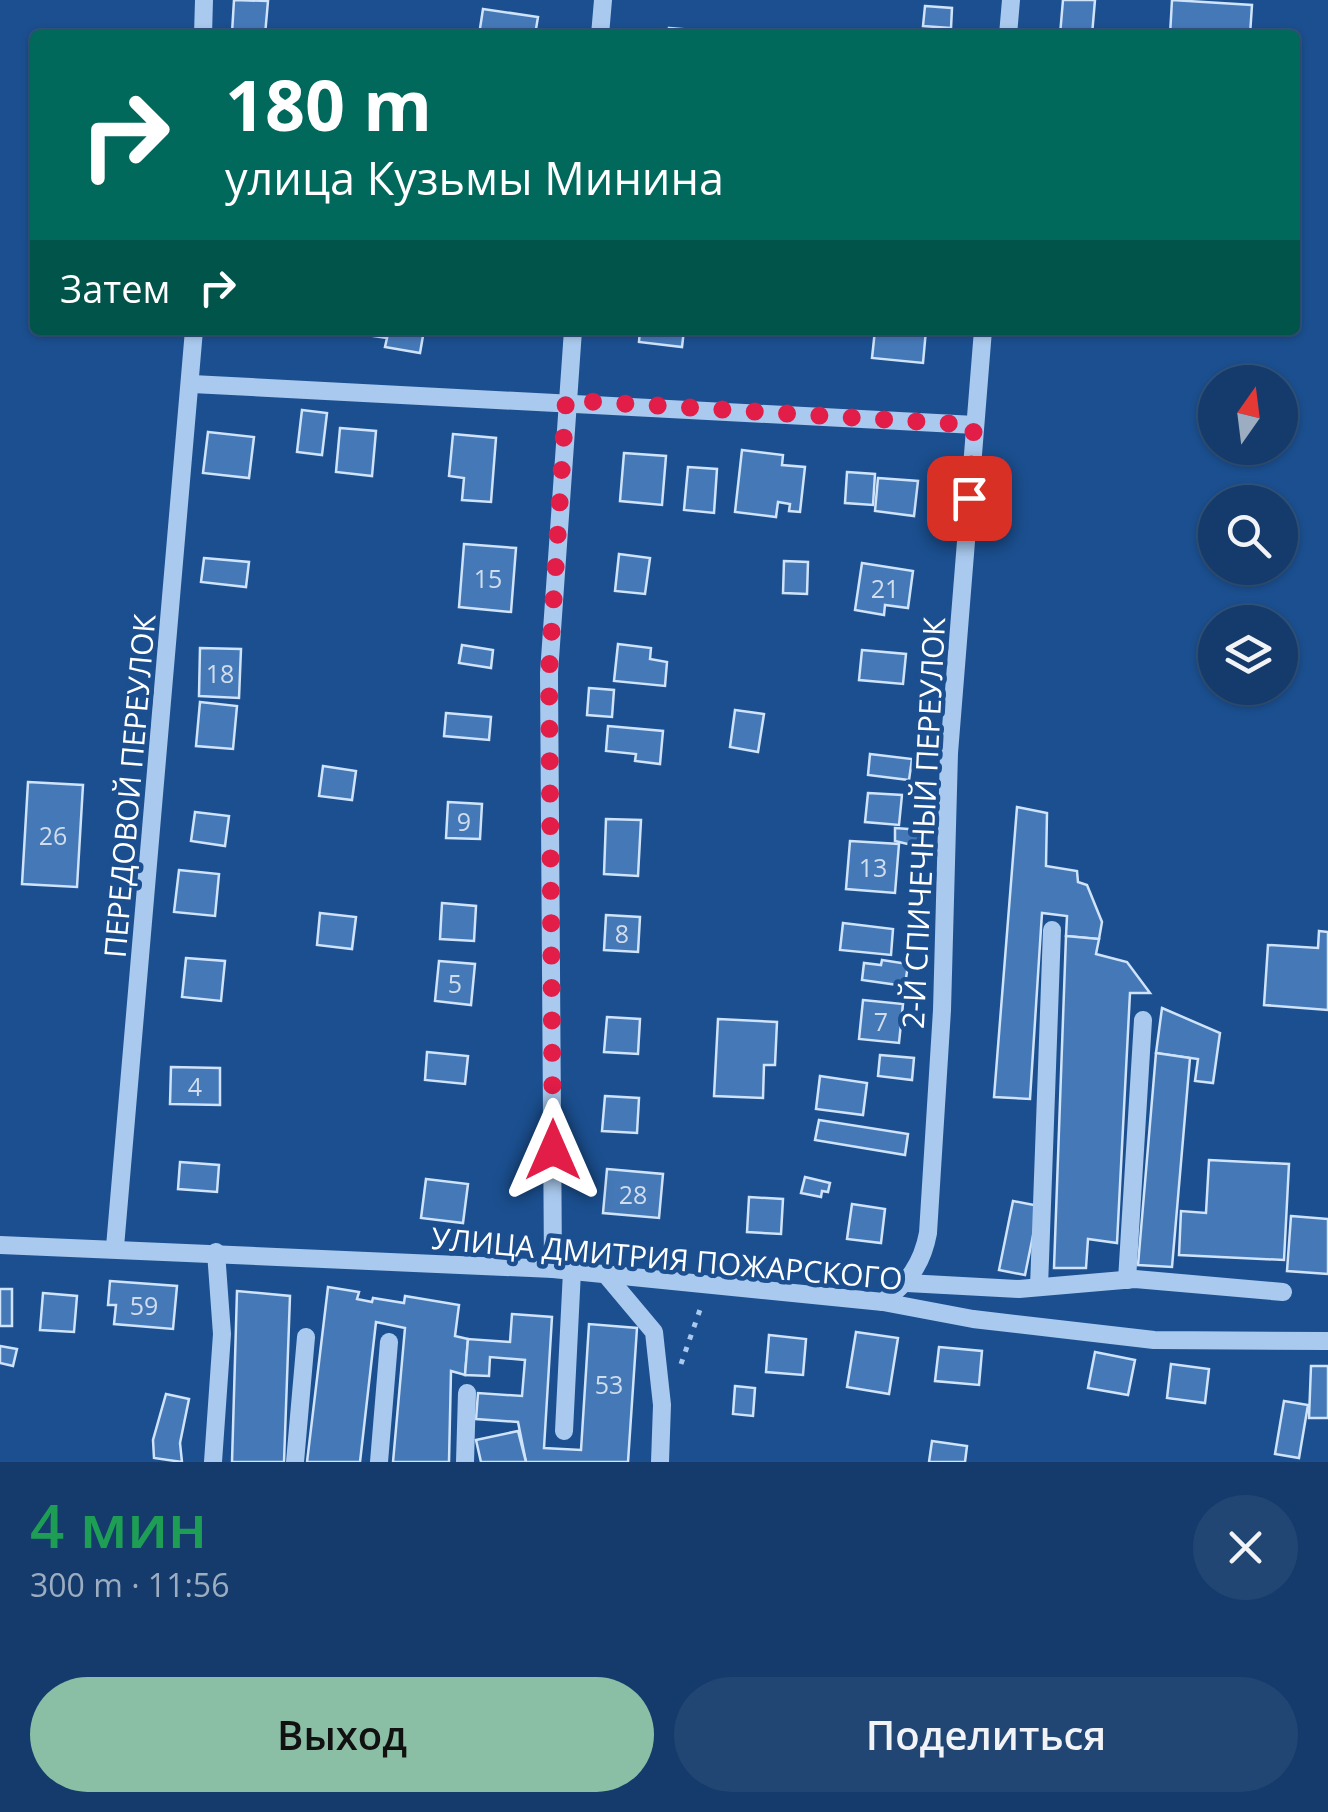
<!DOCTYPE html>
<html lang="ru">
<head>
<meta charset="utf-8">
<style>
	:root { --surface:#143b6b; --page:#214673; --text:#f1f3f6; --muted:#9dadc1; --line:#33557e; --accent:#8abfa5 }
	body { margin:0; font-family:"Open Sans",sans-serif; background:var(--page); color:var(--text); height:100vh; display:flex; flex-direction:column; font-size:38px; white-space:nowrap }
	* { box-sizing:border-box; margin:0 }
	p { font-size:32px; color:var(--muted) }
	.icon { flex:none; width:55px; height:55px; fill:none; stroke:currentColor; stroke-width:2; stroke-linecap:round; stroke-linejoin:round }
	.map { position:relative; height:1462px; overflow:hidden }
	.side { display:flex; flex-direction:column; background:var(--surface); flex:1 }
	.side>* { flex:none }
	.guide { position:absolute; left:30px; top:30px; width:1270px; height:305px; border-radius:10px; box-shadow:0 2px 8px #0004,0 0 0 2px var(--line); background:#00695c; color:#fff; overflow:hidden }
	.needle { width:65px; rotate:14deg }
	.controls { position:absolute; left:1198px; top:365px; display:grid; gap:20px }
	.controls a { display:grid; place-items:center; width:100px; height:100px; border-radius:50%; background:var(--surface); box-shadow:0 2px 8px #0004,0 0 0 2px var(--line); font-size:50px }
	.pin { position:absolute; display:grid; place-items:center; width:85px; height:85px; color:#fff; margin:-42px; border-radius:20px; box-shadow:0 5px 15px #0006 }
	.me { position:absolute; width:110px; margin:-55px; rotate:0deg; stroke-linejoin:round; filter:drop-shadow(0 0 8px #0008) }
	.turn { display:flex; align-items:center; gap:35px; height:210px; padding:0 30px; font-size:45px }
	.turn .icon { width:130px; height:130px; stroke-width:2.5 }
	.turn b { display:block; font-size:70px; line-height:85px }
	.then { display:flex; align-items:center; height:95px; padding:0 30px; background:#0003; gap:20px; font-size:38px }
	.round { display:grid; place-items:center; flex:none; width:105px; height:105px; border-radius:52px; background:var(--page) }
	.headline { display:flex; align-items:center; justify-content:space-between; height:170px; padding:0 30px }
	h1 { font-size:60px; font-weight:600; line-height:75px; color:#1e9e55 }
	.cta { display:flex; gap:20px; margin-top:auto; padding:20px 30px }
	.cta a { flex:1; height:115px; border-radius:60px; background:var(--accent); color:#111; font-size:40px; font-weight:600; line-height:115px; text-align:center }
	.cta a+a { background:var(--page); color:var(--text) }
	.map>svg:first-child { display:block }
	.building { fill:#4478b7; stroke:#cfe3fa; stroke-width:2.5 }
	.lines { fill:none; stroke-linecap:round; stroke-linejoin:round }
	.path { stroke:#a9c9ee; stroke-width:5; stroke-dasharray:5 8; stroke-linecap:butt }
	.minor { stroke:#a9c9ee; stroke-width:18 }
	.route { stroke:#e11d48; stroke-width:18; stroke-dasharray:0 32.4 }
	.labels { text-anchor:middle; dominant-baseline:central; stroke-width:9; stroke-linejoin:round; paint-order:stroke }
	.number-label { font-size:25px; fill:#d0dded }
	.street-label { font-size:30px; fill:#fff; stroke:#1b4f8f }
</style>
</head>
<body>
<div class="map">
<svg width="1328" height="1462" viewBox="0 0 1328 1462">
	<rect width="100%" height="100%" fill="#1b4f8f"/>
	<g class="building">
		<polygon points="234,0 268,1 265,35 232,33"/>
		<polygon points="1063,0 1095,0 1092,35 1060,35"/>
		<polygon points="1172,0 1252,5 1250,35 1170,35"/>
		<polygon points="925,6 952,8 951,28 923,26"/>
		<polygon points="483,9 538,17 535,35 479,35"/>
		<polygon points="669,28 720,32 719,35 669,35"/>
		<polygon points="374,330 424,330 420,353 385,347 387,338 373,336"/>
		<polygon points="640,330 684,330 682,347 639,342"/>
		<polygon points="875,330 926,330 923,363 872,358"/>
		<polygon points="302,410 327,413 322,455 297,452"/>
		<polygon points="340,428 376,431 372,476 336,472"/>
		<polygon points="208,432 254,437 249,478 203,473"/>
		<polygon points="453,434 496,438 491,502 462,500 464,478 449,476"/>
		<polygon points="742,450 783,455 782,465 805,467 800,512 789,511 790,504 778,502 776,517 735,512"/>
		<polygon points="624,453 666,456 662,505 620,501"/>
		<polygon points="688,467 717,469 714,513 684,510"/>
		<polygon points="847,472 875,474 873,505 845,503"/>
		<polygon points="878,478 918,481 914,516 875,511"/>
		<polygon points="464,544 516,548 511,612 459,607"/>
		<polygon points="619,554 650,558 645,594 615,591"/>
		<polygon points="204,558 249,562 246,587 201,582"/>
		<polygon points="784,561 808,562 807,594 783,593"/>
		<polygon points="862,563 913,571 908,608 885,605 884,615 855,610"/>
		<polygon points="618,644 651,648 650,659 667,662 665,686 614,681"/>
		<polygon points="462,645 493,650 491,668 459,663"/>
		<polygon points="200,648 241,649 239,698 199,696"/>
		<polygon points="862,650 906,654 903,684 859,680"/>
		<polygon points="589,688 614,690 612,717 587,715"/>
		<polygon points="200,702 237,706 233,749 196,746"/>
		<polygon points="735,710 764,714 758,752 730,747"/>
		<polygon points="446,713 491,717 489,740 444,736"/>
		<polygon points="608,726 663,731 660,764 635,761 636,754 606,751"/>
		<polygon points="870,754 912,759 909,780 868,775"/>
		<polygon points="323,766 356,771 352,800 319,796"/>
		<polygon points="28,782 83,785 77,887 22,884"/>
		<polygon points="868,793 902,795 899,825 865,822"/>
		<polygon points="448,802 482,804 480,839 446,838"/>
		<polygon points="1017,807 1047,813 1046,866 1077,871 1078,882 1087,885 1102,922 1099,939 1066,936 1067,916 1042,913 1030,1099 994,1097"/>
		<polygon points="195,812 229,816 225,846 191,841"/>
		<polygon points="606,819 641,820 638,876 604,874"/>
		<polygon points="895,828 921,830 920,847 895,841"/>
		<polygon points="850,841 899,844 895,893 846,889"/>
		<polygon points="179,870 219,874 215,916 174,912"/>
		<polygon points="442,903 476,906 474,941 440,939"/>
		<polygon points="320,913 356,917 352,949 317,945"/>
		<polygon points="606,915 640,917 638,952 604,950"/>
		<polygon points="843,923 893,929 891,955 840,950"/>
		<polygon points="1319,931 1328,932 1328,1010 1264,1005 1268,945 1318,948"/>
		<polygon points="1066,936 1099,939 1096,954 1127,962 1150,993 1130,993 1117,1243 1088,1239 1086,1268 1054,1268"/>
		<polygon points="186,958 225,961 221,1001 182,997"/>
		<polygon points="882,960 908,964 905,986 862,980 864,963 881,965"/>
		<polygon points="439,961 475,964 471,1005 435,1001"/>
		<polygon points="863,1000 903,1004 899,1043 859,1039"/>
		<polygon points="1162,1008 1220,1033 1213,1083 1195,1081 1198,1059 1156,1053"/>
		<polygon points="607,1017 640,1019 638,1054 604,1052"/>
		<polygon points="718,1019 777,1022 775,1065 764,1065 763,1098 714,1096"/>
		<polygon points="427,1052 468,1056 465,1084 425,1080"/>
		<polygon points="1156,1053 1190,1058 1172,1267 1138,1265"/>
		<polygon points="880,1055 914,1058 912,1080 878,1076"/>
		<polygon points="171,1067 220,1068 220,1105 170,1104"/>
		<polygon points="820,1076 867,1083 863,1115 816,1109"/>
		<polygon points="605,1096 639,1098 637,1133 602,1131"/>
		<polygon points="819,1120 908,1134 905,1155 815,1140"/>
		<polygon points="1209,1160 1289,1164 1284,1260 1179,1255 1181,1211 1206,1213"/>
		<polygon points="180,1162 219,1165 217,1192 178,1189"/>
		<polygon points="607,1169 663,1174 659,1218 603,1213"/>
		<polygon points="805,1177 830,1183 828,1192 822,1191 821,1197 801,1193"/>
		<polygon points="426,1179 468,1184 463,1223 421,1218"/>
		<polygon points="749,1197 783,1199 781,1234 747,1232"/>
		<polygon points="1013,1201 1039,1206 1025,1275 999,1270"/>
		<polygon points="852,1204 885,1209 881,1243 847,1239"/>
		<polygon points="1291,1216 1328,1219 1328,1274 1287,1271"/>
		<polygon points="110,1281 177,1286 173,1329 114,1324 116,1305 108,1305"/>
		<polygon points="328,1287 359,1292 357,1299 372,1302 373,1298 404,1303 405,1296 459,1305 455,1336 468,1339 465,1375 451,1371 449,1462 393,1462 405,1328 376,1322 360,1462 307,1462"/>
		<rect x="0" y="1289" width="12" height="37"/>
		<polygon points="237,1291 290,1296 284,1462 232,1462"/>
		<polygon points="43,1293 77,1296 74,1332 40,1330"/>
		<polygon points="512,1314 552,1317 544,1448 581,1450 589,1324 637,1328 628,1462 526,1462 518,1422 476,1419 478,1393 522,1396 525,1360 490,1357 489,1376 465,1375 468,1339 510,1342"/>
		<polygon points="856,1332 898,1338 889,1394 847,1387"/>
		<polygon points="769,1335 806,1339 803,1375 766,1372"/>
		<polygon points="0,1346 17,1349 13,1366 0,1363"/>
		<polygon points="939,1347 982,1351 979,1385 935,1381"/>
		<polygon points="1095,1352 1135,1360 1128,1395 1088,1388"/>
		<polygon points="1171,1364 1209,1369 1205,1403 1167,1398"/>
		<polygon points="1311,1366 1328,1366 1328,1418 1309,1418"/>
		<polygon points="735,1386 755,1388 753,1416 733,1414"/>
		<polygon points="166,1394 189,1399 180,1443 182,1462 154,1458 153,1440"/>
		<polygon points="1284,1401 1308,1405 1299,1458 1275,1454"/>
		<polygon points="518,1431 526,1462 481,1462 476,1440"/>
		<polygon points="932,1441 967,1446 965,1462 929,1462"/>
	</g>
	<g class="lines">
		<polyline class="path" points="681,1364 702,1304"/>
		<g class="minor">
			<polyline points="203,35 204,0"/>
			<polyline points="600,35 603,0"/>
			<polyline points="1008,35 1011,0"/>
			<polyline points="192,384 975,425"/>
			<polyline points="0,1245 553,1269 883,1302 973,1319 1154,1340 1328,1341"/>
			<polyline points="115,1247 194,330"/>
			<polyline points="553,1269 549,673 573,330"/>
			<polyline points="607,1276 654,1332 662,1405 660,1462"/>
			<polyline points="1127,1280 1143,1020"/>
			<polyline points="907,1283 1019,1289 1135,1279 1283,1292"/>
			<polyline points="1039,1287 1052,930"/>
			<path d="M883,1302C908,1282 922,1265 928,1233L942,1010L949,753L983,330"/>
			<polyline points="564,1431 572,1271"/>
			<polyline points="213,1462 222,1334 216,1252"/>
			<polyline points="295,1462 306,1337"/>
			<polyline points="379,1462 389,1342"/>
			<polyline points="465,1462 467,1393"/>
		</g>
	</g>
	<g class="lines">
		<polyline class="route" points="553,1150 549,673 566,400 974,425 969,498"/>
	</g>
	<g class="labels">
		<g class="number-label">
			<text x="488" y="578">15</text>
			<text x="885" y="588">21</text>
			<text x="220" y="673">18</text>
			<text x="464" y="821">9</text>
			<text x="53" y="835">26</text>
			<text x="873" y="867">13</text>
			<text x="622" y="933">8</text>
			<text x="455" y="983">5</text>
			<text x="881" y="1021">7</text>
			<text x="195" y="1086">4</text>
			<text x="633" y="1194">28</text>
			<text x="144" y="1305">59</text>
			<text x="609" y="1384">53</text>
		</g>
		<g class="street-label">
			<text transform="translate(129 786) rotate(-85)">ПЕРЕДОВОЙ ПЕРЕУЛОК</text>
			<text transform="translate(923 823) rotate(-87)">2-Й СПИЧЕЧНЫЙ ПЕРЕУЛОК</text>
			<text transform="translate(667 1258) rotate(5)">УЛИЦА ДМИТРИЯ ПОЖАРСКОГО</text>
		</g>
	</g>
</svg>
<div class="controls">
<a><svg class="needle" viewBox="-14 -14 28 28"><path d="M0-13l5 13h-10z" fill="#e53935"/><path d="M0 13l5-13h-10z" fill="#9dadc1"/></svg></a>
<a><svg class="icon" aria-label="search" viewBox="0 0 24 24"><circle cx="10" cy="10" r="6"/><path d="M15 15l6 6"/></svg></a>
<a><svg class="icon" aria-label="layers" viewBox="0 0 24 24"><path d="M12 4l9 5-9 5-9-5zM3 14l9 5 9-5"/></svg></a>
</div>
<div class="pin" style="left:969px;top:498px;background:#d93025"><svg class="icon" aria-label="arrive" viewBox="0 0 24 24"><path d="M6 21V4h12l-3 4 3 4H6"/></svg></div>
<svg class="me" style="left:553px;top:1150px" viewBox="-20 -20 40 40"><path d="M0-17L14 15 0 8-14 15z" fill="#e11d48" stroke="#fff" stroke-width="4"/></svg>
<div class="guide">
<div class="turn"><svg class="icon" aria-label="right" viewBox="0 0 24 24"><path d="M7 20v-9h11M14 6l5 5-5 5"/></svg><div><b>180 m</b>улица Кузьмы Минина</div></div>
<div class="then">Затем<svg class="icon" aria-label="right" viewBox="0 0 24 24"><path d="M7 20v-9h11M14 6l5 5-5 5"/></svg></div>
</div>
</div>
<section class="side">
<div class="headline"><div><h1>4 мин</h1><p>300 m · 11:56</p></div><a class="round"><svg class="icon" aria-label="close" viewBox="0 0 24 24"><path d="M6 6l12 12M18 6L6 18"/></svg></a></div>
<div class="cta"><a>Выход</a><a>Поделиться</a></div>
</section>
</body>
</html>
